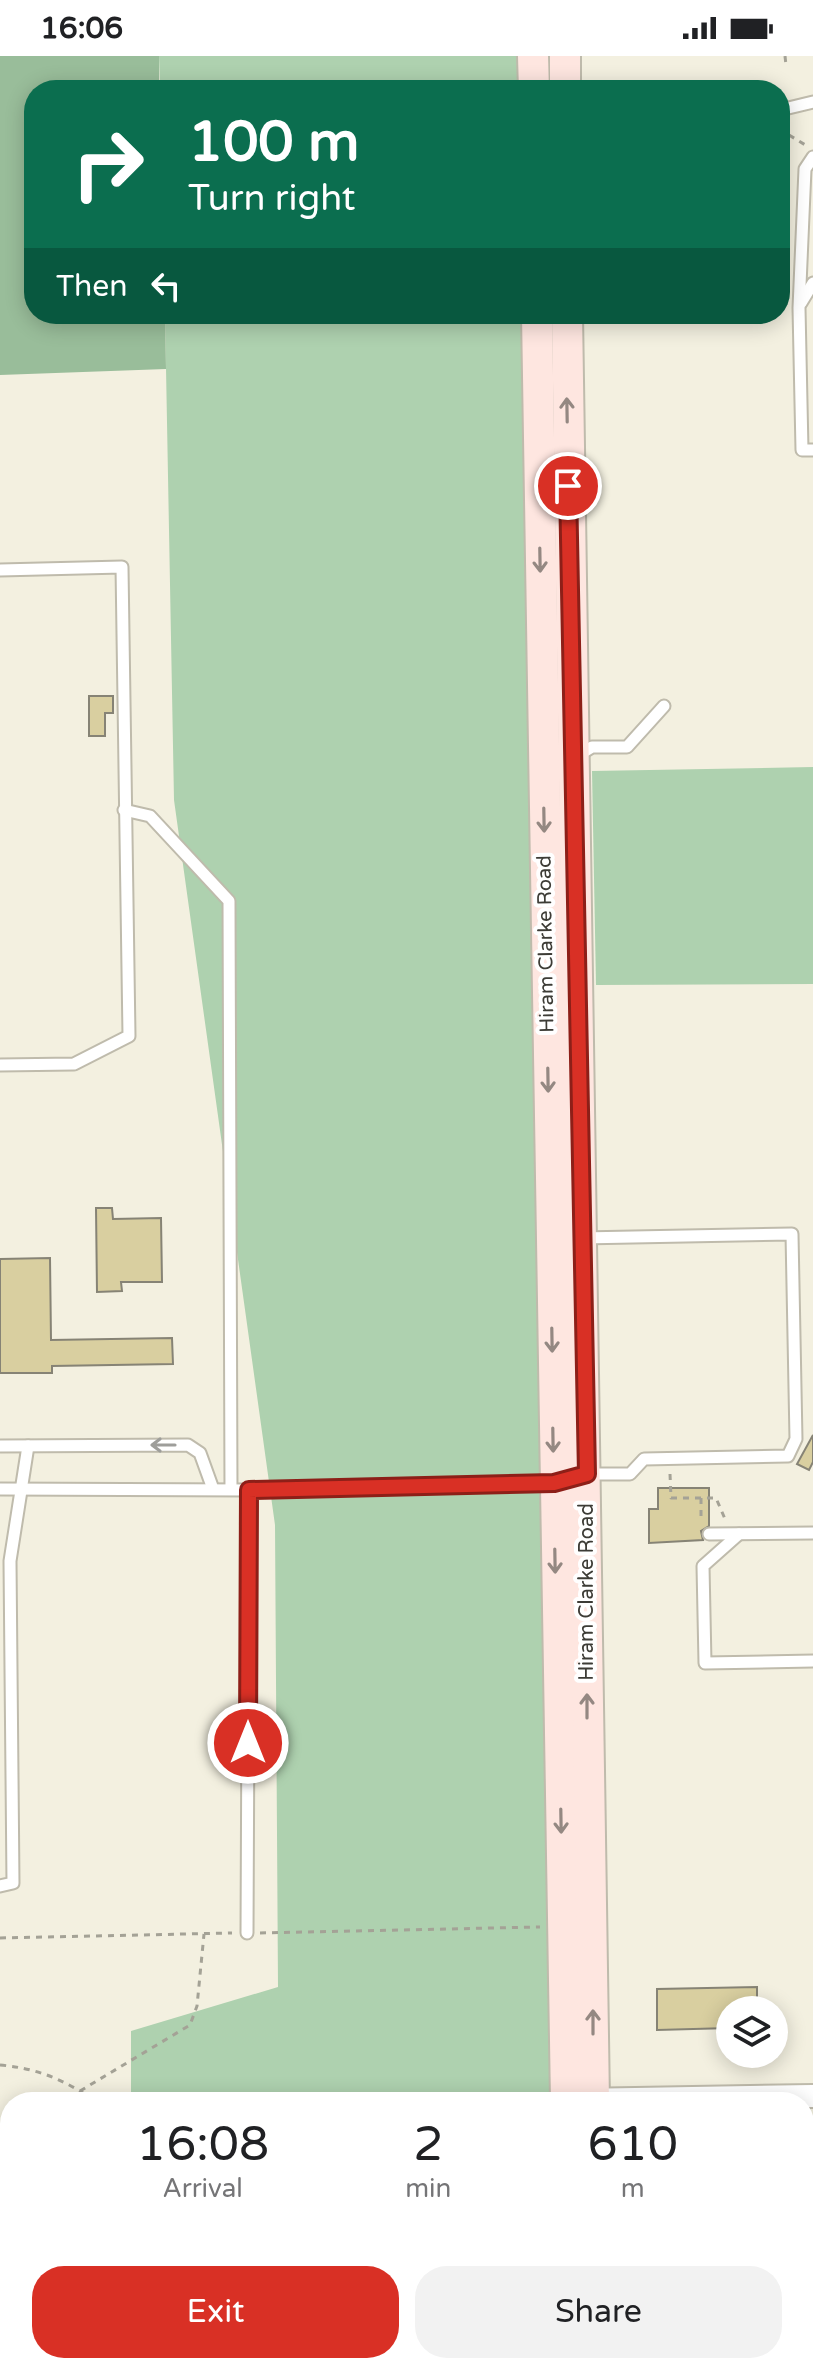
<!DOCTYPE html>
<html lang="en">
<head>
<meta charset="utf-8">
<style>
	:root { --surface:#fff; --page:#f2f2f2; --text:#202124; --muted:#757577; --accent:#d93025 }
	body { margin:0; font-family:"Varela Round",sans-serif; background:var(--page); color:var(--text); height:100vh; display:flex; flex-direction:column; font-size:30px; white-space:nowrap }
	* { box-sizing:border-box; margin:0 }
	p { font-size:26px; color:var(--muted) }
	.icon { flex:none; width:44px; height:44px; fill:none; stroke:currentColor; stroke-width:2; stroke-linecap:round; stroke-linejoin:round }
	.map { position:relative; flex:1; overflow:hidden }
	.drawer { position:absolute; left:0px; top:2036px; width:814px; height:282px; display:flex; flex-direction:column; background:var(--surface); border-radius:32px 32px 0 0; box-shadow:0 4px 20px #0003 }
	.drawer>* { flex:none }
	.guide { position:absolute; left:24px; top:24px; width:766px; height:244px; border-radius:32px; box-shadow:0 4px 20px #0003; background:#0b6e4f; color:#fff; overflow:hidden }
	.fabs { position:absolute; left:716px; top:1940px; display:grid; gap:16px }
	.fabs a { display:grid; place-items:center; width:72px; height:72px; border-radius:50%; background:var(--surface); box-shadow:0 4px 20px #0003; font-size:40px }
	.pin { position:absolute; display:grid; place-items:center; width:68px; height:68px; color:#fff; margin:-34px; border:4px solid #fff; border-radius:50%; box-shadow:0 2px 8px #0007 }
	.me { position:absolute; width:88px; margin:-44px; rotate:0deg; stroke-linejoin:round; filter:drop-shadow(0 0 6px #0008) }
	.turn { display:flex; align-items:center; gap:28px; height:168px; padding:0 32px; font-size:36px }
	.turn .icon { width:104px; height:104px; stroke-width:2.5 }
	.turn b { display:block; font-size:56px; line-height:68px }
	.then { display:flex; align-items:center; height:76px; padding:0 32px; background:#0003; gap:16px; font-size:30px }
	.eta { display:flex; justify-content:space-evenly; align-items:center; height:136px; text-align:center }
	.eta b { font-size:48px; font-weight:600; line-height:56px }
	.cta { display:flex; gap:16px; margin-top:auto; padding:16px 32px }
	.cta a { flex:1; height:92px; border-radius:32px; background:var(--accent); color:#fff; font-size:32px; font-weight:600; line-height:92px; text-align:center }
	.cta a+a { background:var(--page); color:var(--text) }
	.status { display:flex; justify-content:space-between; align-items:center; height:56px; padding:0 40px; background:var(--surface); direction:ltr }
	.status svg { height:22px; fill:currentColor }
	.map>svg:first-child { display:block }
	.green { fill:#aed1af }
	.forest { fill:#99bd9a }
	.building { fill:#d9cfa0; stroke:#868375; stroke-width:2 }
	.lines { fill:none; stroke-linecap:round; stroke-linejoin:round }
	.lane-casing { stroke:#bfbbac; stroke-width:15 }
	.street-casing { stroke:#bfbbac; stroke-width:26 }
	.secondary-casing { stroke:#bfbbac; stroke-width:34 }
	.path { stroke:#a4a296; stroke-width:3; stroke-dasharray:6 6; stroke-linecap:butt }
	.lane { stroke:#fff; stroke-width:11 }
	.street { stroke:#fff; stroke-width:22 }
	.secondary { stroke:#fee6e0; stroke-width:30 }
	.oneway { stroke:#948882 }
	.oneway2 { stroke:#9e9e9a }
	.route-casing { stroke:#8d1f18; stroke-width:20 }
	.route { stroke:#d93025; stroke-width:14 }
	.labels { text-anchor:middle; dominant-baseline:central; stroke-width:8; stroke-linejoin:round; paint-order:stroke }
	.street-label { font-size:20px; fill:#3d3c36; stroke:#fff }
</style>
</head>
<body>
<div class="status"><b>16:06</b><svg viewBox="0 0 49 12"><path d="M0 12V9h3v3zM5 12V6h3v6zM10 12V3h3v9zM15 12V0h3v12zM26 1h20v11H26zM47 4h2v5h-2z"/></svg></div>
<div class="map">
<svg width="813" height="2317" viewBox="0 0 813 2317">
	<rect width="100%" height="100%" fill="#f3f0e0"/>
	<g class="green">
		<polygon points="159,0 521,0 522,34 160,34"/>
		<polygon points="165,258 525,258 550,2046 131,2046 131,1975 278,1931 275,1469 174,744"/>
		<polygon points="813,711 813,928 596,929 592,715"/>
		<rect x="134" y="2308" width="420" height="9"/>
	</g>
	<polygon class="forest" points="0,0 159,0 159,34 34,34 34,258 165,258 166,313 0,319"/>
	<g class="building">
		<polygon points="89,640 113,640 113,657 105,657 105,680 89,680"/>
		<polygon points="96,1152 112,1152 113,1163 161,1162 162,1226 121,1226 122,1235 97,1236"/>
		<polygon points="50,1202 51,1284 172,1282 173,1308 52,1310 52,1317 0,1317 0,1203"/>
		<polygon points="813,1379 813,1406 809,1414 797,1408"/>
		<polygon points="658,1432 709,1432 709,1470 701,1475 703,1484 649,1487 649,1453 658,1453"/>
		<polygon points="757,1931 757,1954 730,1954 730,1972 657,1974 657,1933"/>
	</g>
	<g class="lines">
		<defs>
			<g id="lane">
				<polyline points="780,54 813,46"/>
				<polyline points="813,101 805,113 799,252 802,394 813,394"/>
				<polyline points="801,247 813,227"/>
				<polyline points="0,514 122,511 129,980 74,1008 0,1009"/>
				<polyline points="577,700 592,691 627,691 664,650"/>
				<polyline points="124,754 150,760 229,845 231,1433"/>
				<polyline points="581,1182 792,1178 796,1383 788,1400 644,1403 630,1418 587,1418"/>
				<polyline points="0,1390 188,1389 200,1397 213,1433"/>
				<polyline points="0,1433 249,1434 553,1427"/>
				<polyline points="709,1478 813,1477"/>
				<polyline points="739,1478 703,1510 705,1607 813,1605"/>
				<polyline points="0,1830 13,1827 10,1505 28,1390"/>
				<polyline points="247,1877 249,1434"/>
				<polyline points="646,2308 646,2317"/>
				<polyline points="760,2308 760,2317"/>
			</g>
			<polyline id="street" points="578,2044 813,2040"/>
			<g id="secondary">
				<polyline points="533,0 534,34"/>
				<polyline points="565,0 565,34"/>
				<polyline points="537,258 566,2046"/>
				<polyline points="567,258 594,2046"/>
				<polyline points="570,2308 570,2317"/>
				<polyline points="599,2308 599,2317"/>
			</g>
		</defs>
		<use href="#lane" class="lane-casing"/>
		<use href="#street" class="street-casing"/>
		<use href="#secondary" class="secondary-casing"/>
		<g class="path">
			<polyline points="785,0 786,9"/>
			<polyline points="789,79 807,90"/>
			<polyline points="670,1418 671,1442 716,1442 725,1463"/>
			<polyline points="701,1442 701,1466"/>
			<polyline points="260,1877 540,1871"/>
			<polyline points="0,1882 232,1877"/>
			<path d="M0,2009C34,2012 61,2022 89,2041L91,2046"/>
			<polyline points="80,2035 190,1969 197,1950 204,1878"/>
			<polyline points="101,2308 102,2317"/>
		</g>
		<use href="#lane" class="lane"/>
		<use href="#street" class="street"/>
		<use href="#secondary" class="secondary"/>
	</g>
	<defs><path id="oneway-shaft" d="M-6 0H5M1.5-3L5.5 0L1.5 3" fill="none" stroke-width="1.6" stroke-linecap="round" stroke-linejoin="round" transform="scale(2)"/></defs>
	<g class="oneway">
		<use href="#oneway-shaft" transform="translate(567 354) rotate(-91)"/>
		<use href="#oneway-shaft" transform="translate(540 504) rotate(89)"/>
		<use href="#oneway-shaft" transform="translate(544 764) rotate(89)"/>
		<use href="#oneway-shaft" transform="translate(548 1024) rotate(89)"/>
		<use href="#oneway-shaft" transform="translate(552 1284) rotate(89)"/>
		<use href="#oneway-shaft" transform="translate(553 1384) rotate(89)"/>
		<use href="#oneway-shaft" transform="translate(555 1505) rotate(89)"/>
		<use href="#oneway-shaft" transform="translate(587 1650) rotate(-90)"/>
		<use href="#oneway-shaft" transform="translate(561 1765) rotate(89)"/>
		<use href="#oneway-shaft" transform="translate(593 1966) rotate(-90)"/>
	</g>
	<use class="oneway2" href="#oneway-shaft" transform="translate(163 1389) rotate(180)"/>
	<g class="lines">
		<defs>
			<polyline id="route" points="248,1687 249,1434 554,1427 587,1418 568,430"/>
		</defs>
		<use href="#route" class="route-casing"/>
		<use href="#route" class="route"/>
	</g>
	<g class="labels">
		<g class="street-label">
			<text transform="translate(546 888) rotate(-91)">Hiram Clarke Road</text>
			<text transform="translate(587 1536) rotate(-90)">Hiram Clarke Road</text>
		</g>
	</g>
</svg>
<div class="fabs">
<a><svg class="icon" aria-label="layers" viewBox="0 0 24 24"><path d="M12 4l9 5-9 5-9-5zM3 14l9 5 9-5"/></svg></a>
</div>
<div class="pin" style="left:568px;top:430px;background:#d93025"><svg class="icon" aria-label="arrive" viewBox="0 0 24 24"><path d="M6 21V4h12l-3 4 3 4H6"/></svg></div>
<svg class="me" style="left:248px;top:1687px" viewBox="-20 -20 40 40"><circle r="17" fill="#d93025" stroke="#fff" stroke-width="3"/><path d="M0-11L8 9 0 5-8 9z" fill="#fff"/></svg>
<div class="guide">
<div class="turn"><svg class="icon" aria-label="right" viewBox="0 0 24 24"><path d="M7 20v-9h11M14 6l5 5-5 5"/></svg><div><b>100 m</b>Turn right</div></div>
<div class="then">Then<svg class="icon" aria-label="left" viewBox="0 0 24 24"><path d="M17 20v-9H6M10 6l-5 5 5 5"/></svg></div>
</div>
<section class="drawer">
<div class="eta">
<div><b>16:08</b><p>Arrival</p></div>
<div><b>2</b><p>min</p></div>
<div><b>610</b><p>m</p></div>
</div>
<div class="cta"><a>Exit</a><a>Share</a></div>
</section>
</div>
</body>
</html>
